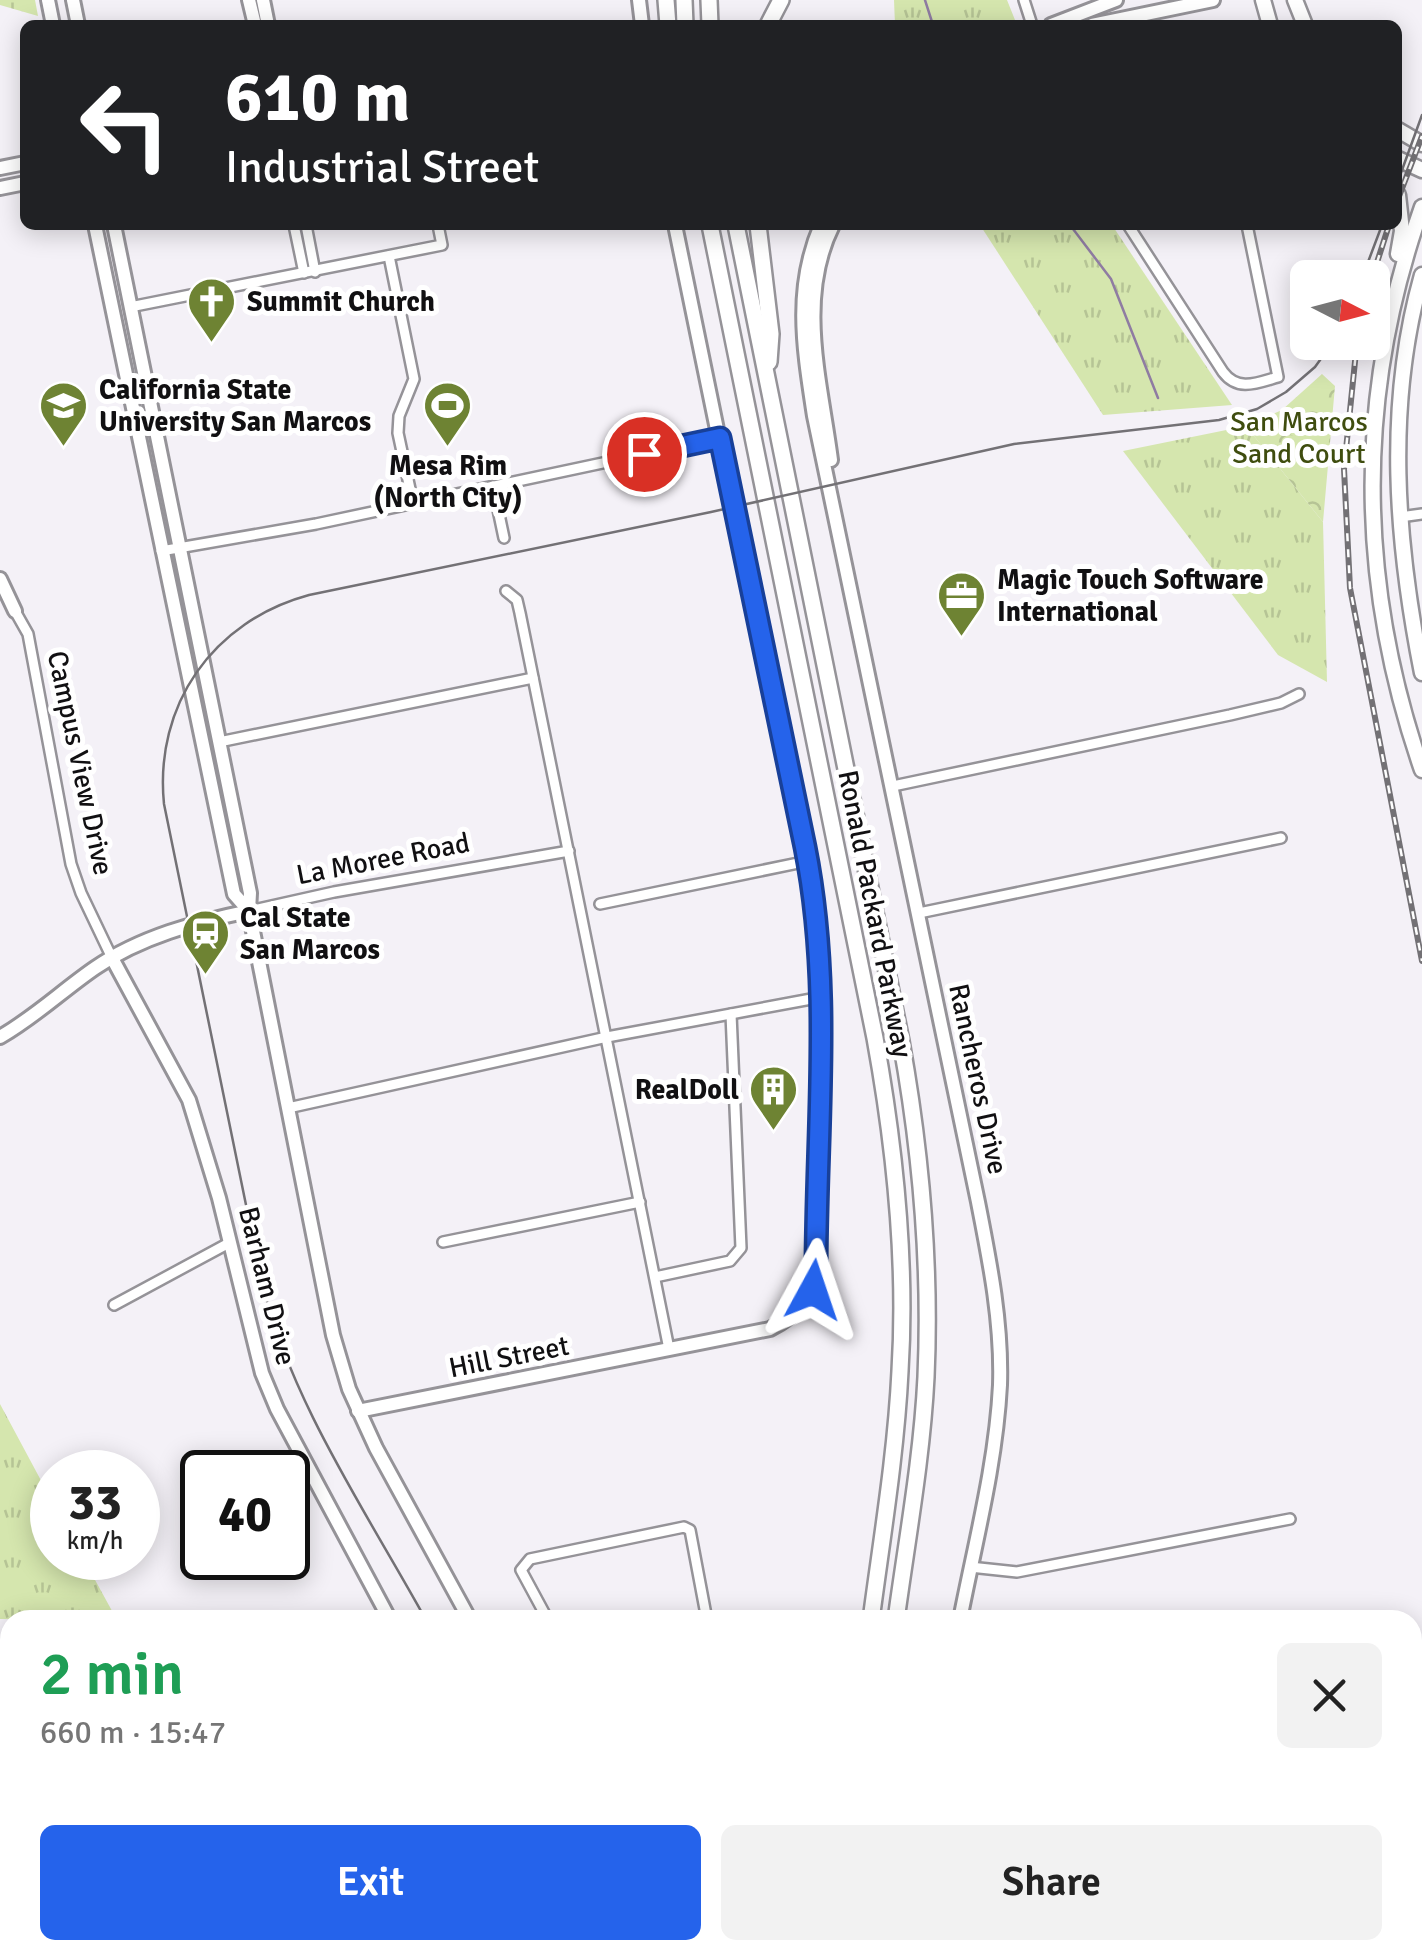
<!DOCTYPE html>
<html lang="en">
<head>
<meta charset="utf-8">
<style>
	:root { --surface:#fff; --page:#f2f2f2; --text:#222; --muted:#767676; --accent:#2563eb }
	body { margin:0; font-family:Signika,sans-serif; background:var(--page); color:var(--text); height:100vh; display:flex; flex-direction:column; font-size:38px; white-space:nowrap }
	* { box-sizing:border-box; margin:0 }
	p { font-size:32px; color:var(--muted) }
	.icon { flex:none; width:55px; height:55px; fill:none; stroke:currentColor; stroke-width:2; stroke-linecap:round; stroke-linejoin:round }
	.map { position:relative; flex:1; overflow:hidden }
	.drawer { position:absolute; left:0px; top:1610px; width:1422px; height:350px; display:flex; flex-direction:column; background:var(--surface); border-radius:30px 30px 0 0; box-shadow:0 5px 25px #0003 }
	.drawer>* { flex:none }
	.top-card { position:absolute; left:20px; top:20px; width:1382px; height:210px; border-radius:15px; box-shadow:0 5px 25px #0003; background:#202124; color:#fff; overflow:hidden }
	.needle { width:65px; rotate:96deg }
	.tools { position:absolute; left:1290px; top:260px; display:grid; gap:20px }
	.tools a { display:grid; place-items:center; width:100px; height:100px; border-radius:15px; background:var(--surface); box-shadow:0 5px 25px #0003; font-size:50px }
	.speed { position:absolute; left:30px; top:1450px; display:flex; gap:20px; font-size:50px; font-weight:700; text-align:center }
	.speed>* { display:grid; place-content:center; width:130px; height:130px; border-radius:50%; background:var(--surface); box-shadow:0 5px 25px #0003; line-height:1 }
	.speed small { font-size:25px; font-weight:400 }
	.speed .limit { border:5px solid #111; border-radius:15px; background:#fff; color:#111 }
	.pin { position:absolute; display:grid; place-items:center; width:85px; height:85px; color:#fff; margin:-42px; border:5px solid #fff; border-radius:50%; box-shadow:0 2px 10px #0007 }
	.me { position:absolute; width:110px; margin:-55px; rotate:5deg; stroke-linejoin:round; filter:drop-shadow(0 0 8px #0008) }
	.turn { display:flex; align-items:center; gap:35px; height:210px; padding:0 40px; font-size:45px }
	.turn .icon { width:130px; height:130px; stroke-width:2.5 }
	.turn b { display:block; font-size:70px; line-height:85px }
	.round { display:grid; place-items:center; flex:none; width:105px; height:105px; border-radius:15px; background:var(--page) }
	.head { display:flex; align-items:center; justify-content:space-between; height:170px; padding:0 40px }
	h1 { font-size:60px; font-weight:600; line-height:75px; color:#1e9e55 }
	.primary-button { display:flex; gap:20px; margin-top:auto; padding:20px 40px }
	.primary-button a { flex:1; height:115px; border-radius:15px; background:var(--accent); color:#fff; font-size:40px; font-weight:600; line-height:115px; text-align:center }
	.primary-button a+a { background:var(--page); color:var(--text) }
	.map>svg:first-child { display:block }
	.grass { fill:url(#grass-tufts) }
	.wetland { fill:url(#wetland-marsh) }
	.park { fill:url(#park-crowns) }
	.garden { fill:#d5e6ae }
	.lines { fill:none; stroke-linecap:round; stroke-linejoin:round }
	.stream { stroke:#8f7ca2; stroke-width:2.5 }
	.street-casing { stroke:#959398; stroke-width:14 }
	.secondary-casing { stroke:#959398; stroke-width:18 }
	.primary-casing { stroke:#959398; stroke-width:19 }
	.highway-casing { stroke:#959398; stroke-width:20 }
	.street { stroke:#fff; stroke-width:9 }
	.secondary { stroke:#fff; stroke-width:12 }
	.primary { stroke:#fff; stroke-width:14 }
	.highway { stroke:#fff; stroke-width:15 }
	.tram { stroke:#737175; stroke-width:2.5 }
	.rail-casing { stroke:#737175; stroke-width:6 }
	.rail { stroke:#fff; stroke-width:2.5; stroke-dasharray:8; stroke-linecap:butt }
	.route-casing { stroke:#184099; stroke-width:25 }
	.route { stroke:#2563eb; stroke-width:18 }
	.labels { text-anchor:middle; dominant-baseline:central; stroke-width:10; stroke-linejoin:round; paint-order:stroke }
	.poi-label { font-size:28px; font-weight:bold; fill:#111012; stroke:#fff; text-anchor:start }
	.park-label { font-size:28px; fill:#3f4d0f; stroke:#fff }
	.street-label { font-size:28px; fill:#111012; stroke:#fff }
</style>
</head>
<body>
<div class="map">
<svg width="1422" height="1960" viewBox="0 0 1422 1960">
	<defs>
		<pattern id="grass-tufts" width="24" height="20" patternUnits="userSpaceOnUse" patternTransform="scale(2.5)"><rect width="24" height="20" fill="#d5e6ae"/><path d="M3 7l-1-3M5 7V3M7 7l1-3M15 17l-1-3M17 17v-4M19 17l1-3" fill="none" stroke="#b6c495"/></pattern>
		<pattern id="wetland-marsh" width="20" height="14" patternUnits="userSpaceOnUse" patternTransform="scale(2.5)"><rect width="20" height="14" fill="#d5e6ae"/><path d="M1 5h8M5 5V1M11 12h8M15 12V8" fill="none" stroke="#b6c495"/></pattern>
		<pattern id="park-crowns" width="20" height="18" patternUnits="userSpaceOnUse" patternTransform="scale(2.5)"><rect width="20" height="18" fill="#d5e6ae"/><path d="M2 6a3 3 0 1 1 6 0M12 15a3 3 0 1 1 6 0" fill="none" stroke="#b6c495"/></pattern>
	</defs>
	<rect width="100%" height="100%" fill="#f4f1f7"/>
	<g class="grass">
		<polygon points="894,0 1007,0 1017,25 895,25"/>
		<polygon points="980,225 1112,225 1232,405 1103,415"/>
		<polygon points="1246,426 1323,522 1327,682 1278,655 1123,451"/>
		<polygon points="0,1404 52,1501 52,1558 83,1558 117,1620 0,1619"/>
	</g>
	<polygon class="wetland" points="0,0 35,0 38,16 0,5"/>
	<polygon class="park" points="1322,374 1335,386 1323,522 1246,426 1282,410"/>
	<polygon class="garden" points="1286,435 1321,437 1319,460 1284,457"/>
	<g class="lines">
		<g class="stream">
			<polyline points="925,0 933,25"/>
			<polyline points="1070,225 1111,279 1158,398"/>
		</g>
		<defs>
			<g id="street">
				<polyline points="1024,0 1032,25"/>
				<polyline points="294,225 304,273"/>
				<polyline points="306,225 315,272"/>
				<path d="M1128,225L1223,372C1238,392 1257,383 1278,377L1247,225"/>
				<polyline points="389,256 414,379 399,416 398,433 413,503"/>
				<polyline points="130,307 442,245 438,225"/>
				<polyline points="493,486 504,538"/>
				<polyline points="1400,517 1422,514"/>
				<polyline points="161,551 316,524 720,438"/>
				<polyline points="506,591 517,600 520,613 669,1349"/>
				<polyline points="15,611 28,634 71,864 81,893 112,958"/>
				<polyline points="219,742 533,678"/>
				<polyline points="893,786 1230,715 1281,703 1299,694"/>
				<polyline points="600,904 808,861"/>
				<polyline points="249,911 334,892 569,851"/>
				<polyline points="919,913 1281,838"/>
				<polyline points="288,1108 607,1037 822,997"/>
				<polyline points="443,1242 640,1202"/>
				<polyline points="655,1277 730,1261 741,1248 731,1014"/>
				<polyline points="114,1305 229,1243"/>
				<polyline points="970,1567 1017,1572 1290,1519"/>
				<polyline points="548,1620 521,1570 530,1559 684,1527 690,1530 707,1620"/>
				<polyline points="0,1777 10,1778"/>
				<polyline points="694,1950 731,1953 739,1950"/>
			</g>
			<g id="secondary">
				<polyline points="48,0 53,25"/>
				<polyline points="73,0 78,25"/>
				<polyline points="249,0 255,25"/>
				<polyline points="263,0 268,25"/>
				<polyline points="639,0 642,25"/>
				<polyline points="1051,25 1116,0"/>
				<polyline points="1092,25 1213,0"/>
				<polyline points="0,168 25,163"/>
				<polyline points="0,188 25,183"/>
				<polyline points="95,225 234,894 249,911"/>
				<polyline points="114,225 250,893 249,911 333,1335 349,1389 376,1448 470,1620"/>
				<path d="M821,225C793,289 804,350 814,416L978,1202C990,1263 1002,1323 1000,1385C996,1464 975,1543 960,1620"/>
				<path d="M831,460C821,382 796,299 833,225"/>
				<polyline points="0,579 15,611"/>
				<polyline points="112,958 189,1100 219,1198 262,1373 277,1409 390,1620"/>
				<path d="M0,1037C35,1017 63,990 95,968C140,937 196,922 249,911"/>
				<path d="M358,1411L770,1329C798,1314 810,1303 816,1271L822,997L813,897L675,225"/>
				<polyline points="516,1950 516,1960"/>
				<polyline points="654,1950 659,1960"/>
				<polyline points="886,1960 888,1950"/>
			</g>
			<g id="primary">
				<polyline points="1263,0 1270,25"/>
				<polyline points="1295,0 1305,25"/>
				<polyline points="1398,130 1422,144"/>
				<polyline points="1398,159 1422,170"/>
				<polyline points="1398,195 1402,231 1398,254"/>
				<path d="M1422,207C1355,395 1357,582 1422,770"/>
				<path d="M1422,275C1385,406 1396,541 1422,673"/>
			</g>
			<g id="highway">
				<polyline points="666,0 668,25"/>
				<polyline points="684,0 685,25"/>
				<polyline points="709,0 710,25"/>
				<polyline points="768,25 781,0"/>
				<path d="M710,225L875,1038C895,1148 907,1259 900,1371C896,1454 882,1537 871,1620"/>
				<path d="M736,225L901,1041C921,1152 931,1263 926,1377C922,1458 907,1539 896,1620"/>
				<polyline points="758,225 771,334 769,362"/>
				<polyline points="791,1960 793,1950"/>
				<polyline points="824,1960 825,1950"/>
				<polyline points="850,1960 851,1950"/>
			</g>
		</defs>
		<use href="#street" class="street-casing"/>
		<use href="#secondary" class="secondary-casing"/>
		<use href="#primary" class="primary-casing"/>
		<use href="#highway" class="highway-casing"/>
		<use href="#street" class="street"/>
		<use href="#secondary" class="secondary"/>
		<use href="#primary" class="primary"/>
		<use href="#highway" class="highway"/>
		<g class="tram">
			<polyline points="1398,181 1422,115"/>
			<polyline points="1362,278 1382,225"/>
			<path d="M426,1620C367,1513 291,1402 262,1283L164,804C154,705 213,621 309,595L711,512L1014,444L1219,420L1257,409L1286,392L1315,367L1333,342"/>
			<polyline points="547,1950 548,1960"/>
		</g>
		<defs>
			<g id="rail">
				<polyline points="1398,199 1422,136"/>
				<polyline points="1372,278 1389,225"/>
				<polyline points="1357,342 1344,469 1350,588 1422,961"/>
				<polyline points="1415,1960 1422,1945"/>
			</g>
		</defs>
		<use href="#rail" class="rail-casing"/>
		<use href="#rail" class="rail"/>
	</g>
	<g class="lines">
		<defs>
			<path id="route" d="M644,454L720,438L805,847C833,987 816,1130 816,1272L813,1290"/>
		</defs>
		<use href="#route" class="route-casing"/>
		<use href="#route" class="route"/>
	</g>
	<defs>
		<symbol id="church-pin" viewBox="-11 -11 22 30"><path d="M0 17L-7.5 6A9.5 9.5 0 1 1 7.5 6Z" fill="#6e8333" stroke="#fff"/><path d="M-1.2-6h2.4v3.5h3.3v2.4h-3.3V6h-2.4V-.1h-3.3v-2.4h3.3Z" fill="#fff"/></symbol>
		<symbol id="university-pin" viewBox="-11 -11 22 30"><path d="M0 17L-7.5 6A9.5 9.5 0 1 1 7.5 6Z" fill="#6e8333" stroke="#fff"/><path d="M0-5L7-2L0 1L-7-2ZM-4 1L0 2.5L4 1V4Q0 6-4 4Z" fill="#fff"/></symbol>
		<symbol id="stadium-pin" viewBox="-11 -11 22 30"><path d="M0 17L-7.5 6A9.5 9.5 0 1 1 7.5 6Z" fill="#6e8333" stroke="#fff"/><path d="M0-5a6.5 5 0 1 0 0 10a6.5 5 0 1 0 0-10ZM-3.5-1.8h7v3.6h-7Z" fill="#fff"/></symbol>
		<symbol id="office-pin" viewBox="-11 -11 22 30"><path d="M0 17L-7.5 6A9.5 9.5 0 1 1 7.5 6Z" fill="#6e8333" stroke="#fff"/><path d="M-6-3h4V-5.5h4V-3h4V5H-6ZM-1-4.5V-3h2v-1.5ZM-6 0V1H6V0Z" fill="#fff"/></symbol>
		<symbol id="station-pin" viewBox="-11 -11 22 30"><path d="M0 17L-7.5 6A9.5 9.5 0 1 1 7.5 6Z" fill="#6e8333" stroke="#fff"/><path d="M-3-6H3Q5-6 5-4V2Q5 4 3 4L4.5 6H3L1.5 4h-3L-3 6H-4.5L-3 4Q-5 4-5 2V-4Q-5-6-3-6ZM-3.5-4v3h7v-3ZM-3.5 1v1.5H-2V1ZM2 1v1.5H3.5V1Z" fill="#fff"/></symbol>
		<symbol id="building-pin" viewBox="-11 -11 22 30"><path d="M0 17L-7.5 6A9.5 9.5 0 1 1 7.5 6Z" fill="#6e8333" stroke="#fff"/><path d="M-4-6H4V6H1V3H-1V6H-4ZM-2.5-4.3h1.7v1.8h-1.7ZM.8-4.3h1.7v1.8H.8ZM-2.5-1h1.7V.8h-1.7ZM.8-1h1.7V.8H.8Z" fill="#fff"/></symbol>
	</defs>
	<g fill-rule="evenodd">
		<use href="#church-pin" x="184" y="274" width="55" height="75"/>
		<use href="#university-pin" x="36" y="378" width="55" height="75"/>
		<use href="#stadium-pin" x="420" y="378" width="55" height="75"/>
		<use href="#office-pin" x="934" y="568" width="55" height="75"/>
		<use href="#station-pin" x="178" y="906" width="55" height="75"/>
		<use href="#building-pin" x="746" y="1062" width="55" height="75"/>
	</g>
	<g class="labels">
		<g class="poi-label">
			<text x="247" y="302">Summit Church</text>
			<text x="99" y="390">California State<tspan x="99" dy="32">University San Marcos</tspan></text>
			<text x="448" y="466" text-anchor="middle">Mesa Rim<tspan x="448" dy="32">(North City)</tspan></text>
			<text x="997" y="580">Magic Touch Software<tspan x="997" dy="32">International</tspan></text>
			<text x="240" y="918">Cal State<tspan x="240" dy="32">San Marcos</tspan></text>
			<text x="739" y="1090" text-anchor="end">RealDoll</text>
		</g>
		<g class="park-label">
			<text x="1299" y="422">San Marcos<tspan x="1299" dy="32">Sand Court</tspan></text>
		</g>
		<g class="street-label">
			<text transform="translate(80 763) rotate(78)">Campus View Drive</text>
			<text transform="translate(383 859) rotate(-11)">La Moree Road</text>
			<text transform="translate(875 914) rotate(79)">Ronald Packard Parkway</text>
			<text transform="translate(978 1079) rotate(78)">Rancheros Drive</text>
			<text transform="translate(267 1286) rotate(76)">Barham Drive</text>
			<text transform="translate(509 1357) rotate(-11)">Hill Street</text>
		</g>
	</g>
</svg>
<div class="tools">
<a><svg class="needle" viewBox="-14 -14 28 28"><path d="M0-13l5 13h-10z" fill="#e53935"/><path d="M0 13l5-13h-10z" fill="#767676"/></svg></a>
</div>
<div class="speed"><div>33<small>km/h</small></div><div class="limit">40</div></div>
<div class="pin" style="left:644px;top:454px;background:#d93025"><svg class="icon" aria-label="arrive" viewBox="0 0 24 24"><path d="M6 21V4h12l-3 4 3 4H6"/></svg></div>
<svg class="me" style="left:813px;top:1290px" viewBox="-20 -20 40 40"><path d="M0-17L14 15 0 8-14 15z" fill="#2563eb" stroke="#fff" stroke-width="4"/></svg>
<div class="top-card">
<div class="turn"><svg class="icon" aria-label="left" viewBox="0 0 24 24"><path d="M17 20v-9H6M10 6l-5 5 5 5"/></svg><div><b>610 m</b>Industrial Street</div></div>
</div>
<section class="drawer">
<div class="head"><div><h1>2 min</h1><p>660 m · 15:47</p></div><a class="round"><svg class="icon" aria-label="close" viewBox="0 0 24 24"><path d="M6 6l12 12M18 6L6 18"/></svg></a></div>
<div class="primary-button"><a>Exit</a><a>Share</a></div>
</section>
</div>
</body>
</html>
